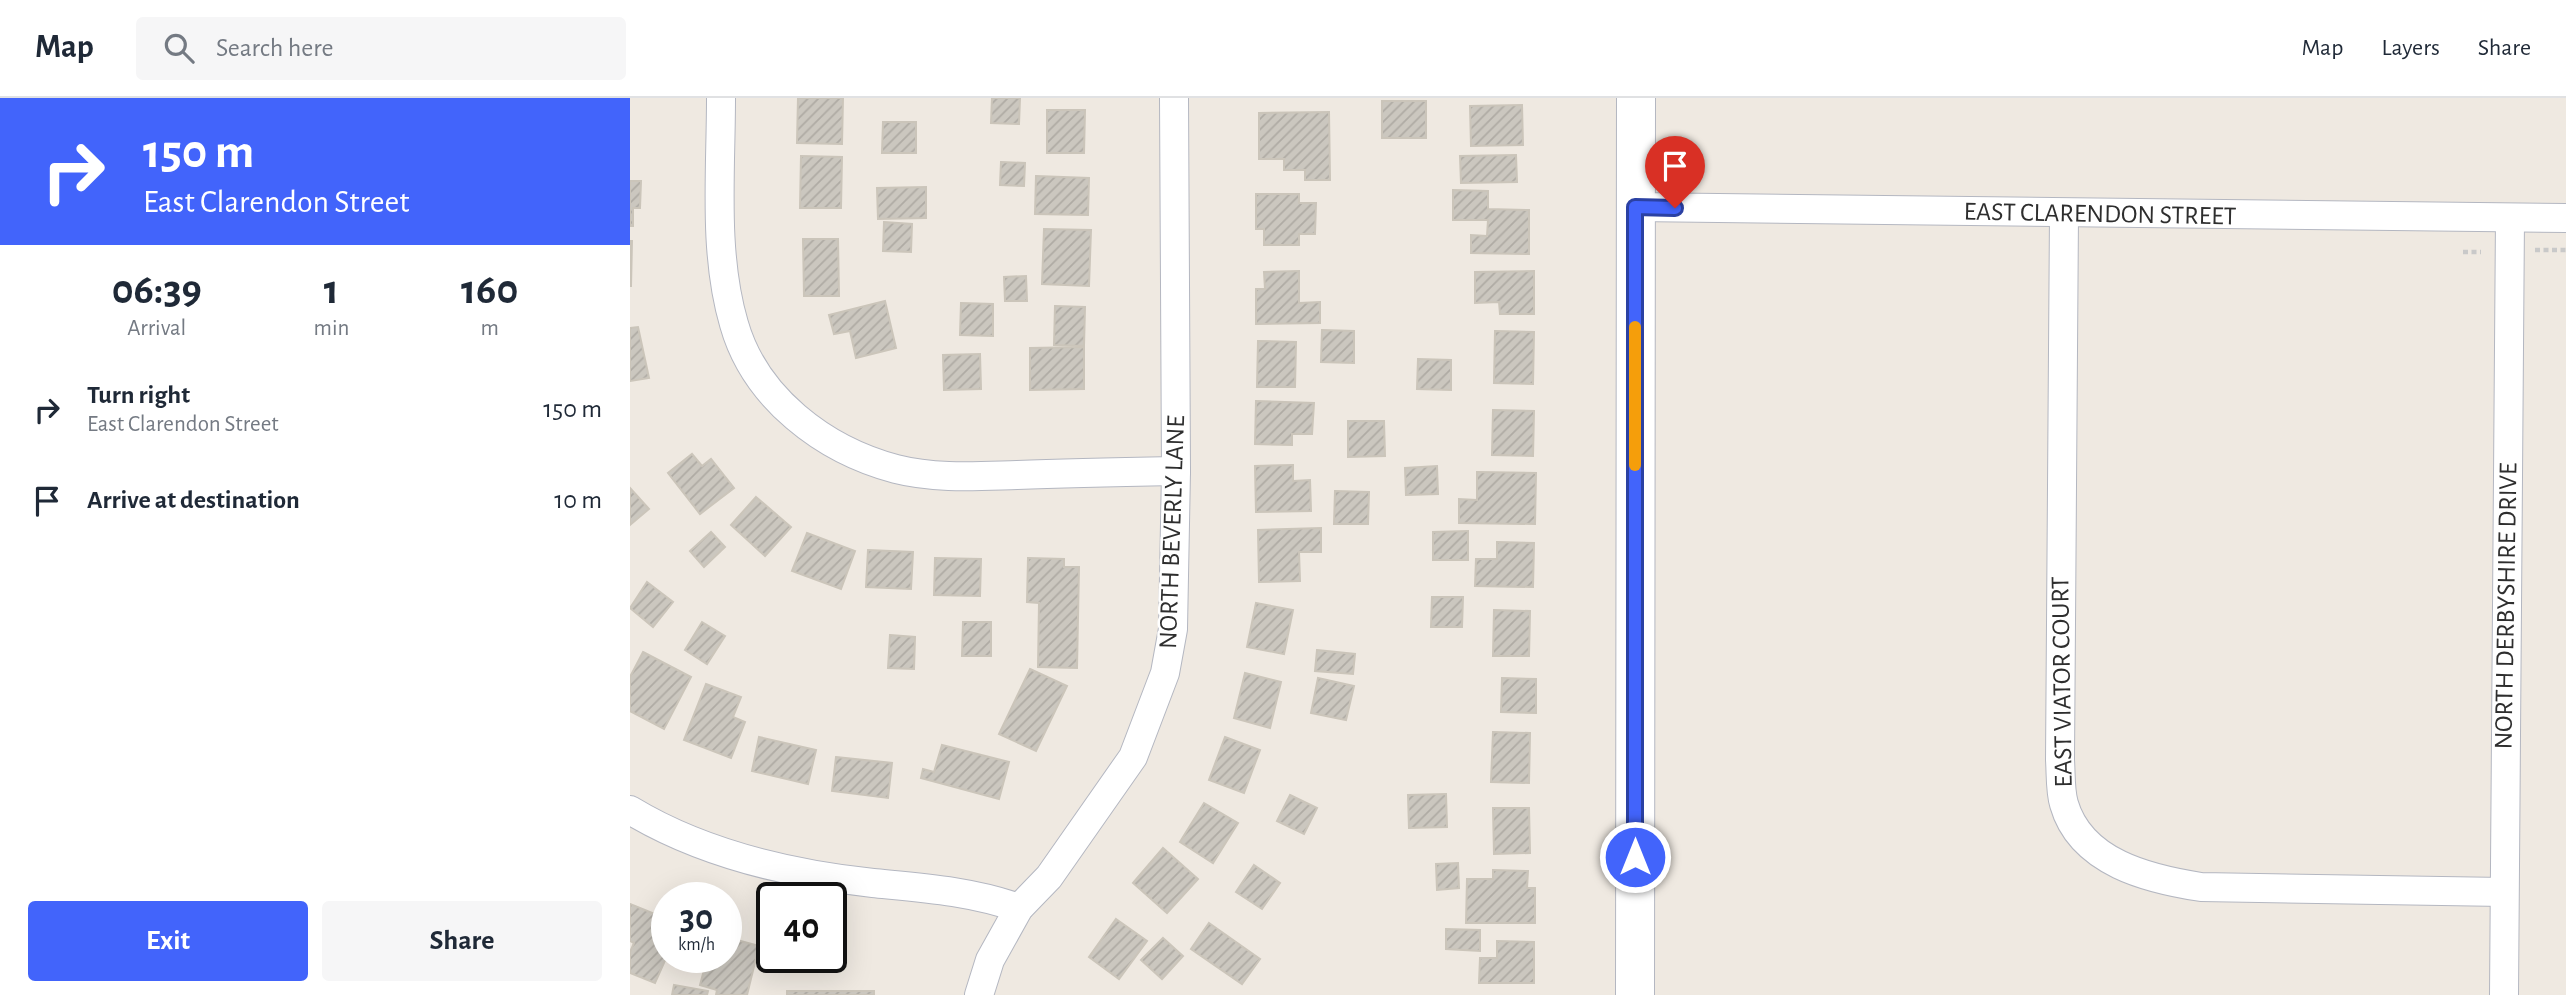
<!DOCTYPE html>
<html lang="en">
<head>
<meta charset="utf-8">
<style>
	:root { --surface:#fff; --page:#f6f6f7; --text:#1f2937; --muted:#747a83; --line:#e0e1e3; --accent:#4264fb }
	body { margin:0; font-family:"Alegreya Sans",sans-serif; background:var(--page); color:var(--text); height:100vh; display:flex; flex-direction:column; font-size:26px; white-space:nowrap }
	* { box-sizing:border-box; margin:0 }
	p { font-size:23px; color:var(--muted) }
	.icon { flex:none; width:38px; height:38px; fill:none; stroke:currentColor; stroke-width:2; stroke-linecap:round; stroke-linejoin:round }
	.map { position:relative; flex:1; overflow:hidden }
	.panel { display:flex; flex-direction:column; background:var(--surface); width:630px }
	.panel>* { flex:none }
	.top-card { background:#4264fb; color:#fff; overflow:hidden }
	.speed { position:absolute; left:21px; top:784px; display:flex; gap:14px; font-size:35px; font-weight:700; text-align:center }
	.speed>* { display:grid; place-content:center; width:91px; height:91px; border-radius:50%; background:var(--surface); box-shadow:0 7px 28px #0002; line-height:1 }
	.speed small { font-size:18px; font-weight:400 }
	.speed .limit { border:4px solid #111; border-radius:10px; background:#fff; color:#111 }
	.pin { position:absolute; display:grid; place-items:center; width:60px; height:60px; color:#fff; margin:-72px -30px; border-radius:50% 50% 50% 0; rotate:-45deg; box-shadow:0 0 7px #0007 }
	.pin .icon { rotate:45deg }
	.me { position:absolute; width:77px; margin:-38px; rotate:0deg; stroke-linejoin:round; filter:drop-shadow(0 0 5px #0008) }
	.turn { display:flex; align-items:center; gap:24px; height:147px; padding:0 28px; font-size:32px }
	.turn .icon { width:91px; height:91px; stroke-width:2.5 }
	.turn b { display:block; font-size:49px; line-height:60px }
	.eta { display:flex; justify-content:space-evenly; align-items:center; height:119px; text-align:center }
	.eta b { font-size:42px; font-weight:600; line-height:49px }
	.primary-button { display:flex; gap:14px; margin-top:auto; padding:14px 28px }
	.primary-button a { flex:1; height:80px; border-radius:7px; background:var(--accent); color:#fff; font-size:28px; font-weight:600; line-height:80px; text-align:center }
	.primary-button a+a { background:var(--page); color:var(--text) }
	ul { padding:0; list-style:none }
	li { display:flex; align-items:center; gap:21px; height:91px; padding:0 28px }
	li div { flex:1 }
	li b { display:block; font-size:26px }
	li em { font-style:normal }
	header { display:flex; align-items:center; gap:42px; box-sizing:border-box; height:98px; padding:0 35px; background:var(--surface); border-bottom:2px solid var(--line) }
	header strong { font-size:33px }
	nav { display:flex; gap:38px; margin-inline-start:auto; font-size:24px }
	.search { width:490px; height:63px; background:var(--page); display:flex; align-items:center; gap:18px; box-sizing:border-box; padding:0 24px; border-radius:7px; color:var(--muted); font-size:26px }
	main { display:flex; flex:1; min-height:0 }
	.map>svg:first-child { display:block }
	.building { fill:url(#building-hatch); stroke:#cbc5ba; stroke-width:2 }
	.lines { fill:none; stroke-linecap:round; stroke-linejoin:round }
	.street-casing { stroke:#b4b7c1; stroke-width:30 }
	.secondary-casing { stroke:#b4b7c1; stroke-width:40 }
	.path { stroke:#c9c9c9; stroke-width:4.5; stroke-dasharray:5 3.5; stroke-linecap:butt }
	.street { stroke:#fff; stroke-width:28 }
	.secondary { stroke:#fff; stroke-width:38 }
	.route-casing { stroke:#2b41a3; stroke-width:18 }
	.route { stroke:#4264fb; stroke-width:12 }
	.slow { stroke:#f59e0b; stroke-width:12 }
	.labels { text-anchor:middle; dominant-baseline:central; stroke-width:5; stroke-linejoin:round; paint-order:stroke }
	.street-label { font-size:26px; fill:#2e2e2e; stroke:#fff }
</style>
</head>
<body>
<header>
<strong>Map</strong>
<div class="search"><svg class="icon" aria-label="search" viewBox="0 0 24 24"><circle cx="10" cy="10" r="6"/><path d="M15 15l6 6"/></svg>Search here</div>
<nav><a>Map</a><a>Layers</a><a>Share</a></nav>
</header>
<main>
<section class="panel">
<div class="top-card">
<div class="turn"><svg class="icon" aria-label="right" viewBox="0 0 24 24"><path d="M7 20v-9h11M14 6l5 5-5 5"/></svg><div><b>150 m</b>East Clarendon Street</div></div>
</div>
<div class="eta">
<div><b>06:39</b><p>Arrival</p></div>
<div><b>1</b><p>min</p></div>
<div><b>160</b><p>m</p></div>
</div>
<ul>
<li><svg class="icon" aria-label="right" viewBox="0 0 24 24"><path d="M7 20v-9h11M14 6l5 5-5 5"/></svg><div><b>Turn right</b><p>East Clarendon Street</p></div><em>150 m</em></li>
<li><svg class="icon" aria-label="arrive" viewBox="0 0 24 24"><path d="M6 21V4h12l-3 4 3 4H6"/></svg><div><b>Arrive at destination</b></div><em>10 m</em></li>
</ul>
<div class="primary-button"><a>Exit</a><a>Share</a></div>
</section>
<div class="map">
<svg width="1936" height="897" viewBox="0 0 1936 897">
	<defs>
		<pattern id="building-hatch" width="6" height="6" patternUnits="userSpaceOnUse" patternTransform="scale(1.75)"><rect width="6" height="6" fill="#cbc7bf"/><path d="M-1 1l2-2M0 6l6-6M5 7l2-2" fill="none" stroke="#afaba4"/></pattern>
	</defs>
	<rect width="100%" height="100%" fill="#efe9e1"/>
	<g class="building">
		<polygon points="168,0 213,0 212,46 167,45"/>
		<polygon points="362,0 390,0 389,26 361,25"/>
		<rect x="752" y="3" width="44" height="37"/>
		<polygon points="892,7 893,47 841,48 840,8"/>
		<polygon points="417,12 455,12 454,55 417,55"/>
		<polygon points="699,14 700,82 675,82 675,72 654,72 654,61 629,61 629,15"/>
		<polygon points="253,24 286,24 286,55 252,55"/>
		<polygon points="886,57 887,84 831,85 830,58"/>
		<polygon points="171,58 212,59 211,110 170,110"/>
		<polygon points="371,64 395,65 394,88 370,87"/>
		<polygon points="406,78 459,80 458,117 405,116"/>
		<polygon points="0,83 11,83 10,110 3,110 3,128 0,128"/>
		<polygon points="296,89 296,120 248,121 247,90"/>
		<polygon points="823,92 858,93 858,111 899,112 899,156 841,155 841,137 857,138 858,122 823,122"/>
		<polygon points="626,96 669,96 669,105 686,105 685,136 669,136 669,147 634,147 634,131 626,131"/>
		<polygon points="254,124 282,126 281,154 253,153"/>
		<polygon points="414,131 461,132 459,188 412,186"/>
		<polygon points="173,141 208,141 209,198 174,198"/>
		<polygon points="0,143 2,143 1,188 0,188"/>
		<polygon points="669,173 669,205 690,204 690,225 626,226 626,191 635,191 634,174"/>
		<polygon points="904,173 904,216 870,216 869,204 845,205 845,174"/>
		<polygon points="396,178 397,203 375,203 374,179"/>
		<polygon points="255,203 266,250 226,260 220,233 204,236 199,217"/>
		<polygon points="331,205 363,206 363,238 330,237"/>
		<polygon points="425,208 455,209 454,248 424,247"/>
		<polygon points="8,229 19,280 0,283 0,230"/>
		<polygon points="692,232 724,233 724,265 691,264"/>
		<polygon points="865,233 904,234 903,286 864,285"/>
		<polygon points="628,243 666,244 665,289 627,289"/>
		<polygon points="454,249 454,291 400,292 400,250"/>
		<polygon points="350,256 351,291 314,292 313,257"/>
		<polygon points="788,261 821,262 821,292 787,291"/>
		<polygon points="626,303 684,305 682,336 662,336 662,347 625,346"/>
		<polygon points="863,312 904,313 903,358 862,357"/>
		<polygon points="718,323 754,323 755,358 718,359"/>
		<polygon points="62,356 72,368 81,361 104,390 70,416 38,375"/>
		<polygon points="663,367 663,383 680,382 681,413 626,414 625,368"/>
		<polygon points="807,368 808,396 776,397 775,370"/>
		<polygon points="847,374 906,375 905,426 829,425 829,401 847,402"/>
		<polygon points="0,390 19,411 0,427"/>
		<polygon points="705,393 739,394 738,426 704,426"/>
		<polygon points="126,399 161,429 135,458 101,427"/>
		<polygon points="691,430 691,454 669,454 670,483 629,484 628,432"/>
		<polygon points="838,433 838,462 803,462 803,434"/>
		<polygon points="81,434 95,449 74,469 60,453"/>
		<polygon points="177,435 225,453 211,491 162,473"/>
		<polygon points="867,444 904,445 903,489 845,488 846,461 867,461"/>
		<polygon points="238,452 283,454 281,491 236,489"/>
		<polygon points="305,460 351,461 350,498 304,497"/>
		<polygon points="398,460 434,461 434,469 449,469 447,570 408,569 409,505 397,504"/>
		<polygon points="17,484 43,504 23,529 0,510"/>
		<polygon points="802,499 833,499 832,529 801,529"/>
		<polygon points="626,505 663,512 654,556 617,549"/>
		<polygon points="864,512 900,513 899,558 863,558"/>
		<polygon points="72,524 95,538 77,566 55,552"/>
		<polygon points="333,524 361,524 361,558 332,558"/>
		<polygon points="260,537 285,539 284,571 258,570"/>
		<polygon points="687,552 725,556 723,576 685,573"/>
		<polygon points="13,554 61,579 34,631 0,613 0,579"/>
		<polygon points="400,571 437,588 406,653 369,636"/>
		<polygon points="615,575 651,584 640,630 604,620"/>
		<polygon points="688,580 724,588 716,622 681,615"/>
		<polygon points="872,580 906,581 906,615 871,614"/>
		<polygon points="76,586 111,599 103,619 115,624 101,660 54,642"/>
		<polygon points="863,634 900,635 899,685 861,684"/>
		<polygon points="129,639 186,652 178,686 122,673"/>
		<polygon points="595,639 630,652 614,695 579,682"/>
		<polygon points="312,647 379,664 369,701 291,680 293,671 304,674"/>
		<polygon points="206,659 262,665 258,700 202,693"/>
		<polygon points="816,696 817,729 779,730 778,697"/>
		<polygon points="660,697 687,710 674,736 647,723"/>
		<polygon points="574,705 608,725 583,765 550,744"/>
		<polygon points="863,710 899,710 900,755 864,756"/>
		<polygon points="533,750 568,781 537,815 503,785"/>
		<polygon points="828,765 829,790 807,792 806,766"/>
		<polygon points="624,767 650,785 632,811 606,794"/>
		<polygon points="863,772 898,773 897,790 905,790 905,825 836,825 837,781 863,781"/>
		<polygon points="0,806 37,821 37,858 25,885 0,875 0,854 4,845 0,843"/>
		<polygon points="486,821 517,843 489,881 459,859"/>
		<polygon points="579,825 630,861 612,886 561,851"/>
		<polygon points="816,831 850,832 850,853 816,851"/>
		<polygon points="96,839 129,848 117,897 86,897 87,892 70,887 74,872 64,870 67,859 96,859"/>
		<polygon points="533,840 553,858 532,881 511,862"/>
		<polygon points="867,843 904,844 904,885 849,885 850,860 867,860"/>
		<polygon points="44,887 78,893 77,897 42,897"/>
		<rect x="157" y="893" width="87" height="4"/>
	</g>
	<g class="lines">
		<defs>
			<g id="street">
				<path d="M91,0C91,74 83,155 104,226C125,300 194,352 266,371C305,381 348,378 387,377C440,375 493,374 546,373"/>
				<polyline points="1005,109 1936,120"/>
				<path d="M1434,116L1430,662C1431,676 1430,693 1434,706C1451,765 1519,781 1571,789L1874,794"/>
				<path d="M0,712C71,755 160,776 243,785C294,790 340,793 389,810"/>
				<polyline points="349,897 360,862 389,810 419,779 503,659 535,575 543,531 546,373 544,0"/>
				<polyline points="1874,897 1880,120"/>
			</g>
			<polyline id="secondary" points="1005,897 1006,0"/>
		</defs>
		<use href="#street" class="street-casing"/>
		<use href="#secondary" class="secondary-casing"/>
		<g class="path">
			<polyline points="1905,152 1936,152"/>
			<polyline points="1833,154 1851,154"/>
		</g>
		<use href="#street" class="street"/>
		<use href="#secondary" class="secondary"/>
	</g>
	<g class="lines">
		<defs>
			<polyline id="route" points="1005,759 1005,109 1045,110"/>
		</defs>
		<use href="#route" class="route-casing"/>
		<use href="#route" class="route"/>
		<polyline class="slow" points="1005,367 1005,229"/>
	</g>
	<g class="labels">
		<g class="street-label">
			<text transform="translate(1470 116) rotate(1)">EAST CLARENDON STREET</text>
			<text transform="translate(542 434) rotate(-88)">NORTH BEVERLY LANE</text>
			<text transform="translate(1876 508) rotate(-89)">NORTH DERBYSHIRE DRIVE</text>
			<text transform="translate(1432 584) rotate(-91)">EAST VIATOR COURT</text>
		</g>
	</g>
</svg>
<div class="speed"><div>30<small>km/h</small></div><div class="limit">40</div></div>
<div class="pin" style="left:1045px;top:110px;background:#d93025"><svg class="icon" aria-label="arrive" viewBox="0 0 24 24"><path d="M6 21V4h12l-3 4 3 4H6"/></svg></div>
<svg class="me" style="left:1005px;top:759px" viewBox="-20 -20 40 40"><circle r="17" fill="#4264fb" stroke="#fff" stroke-width="3"/><path d="M0-11L8 9 0 5-8 9z" fill="#fff"/></svg>
</div>
</main>
</body>
</html>
